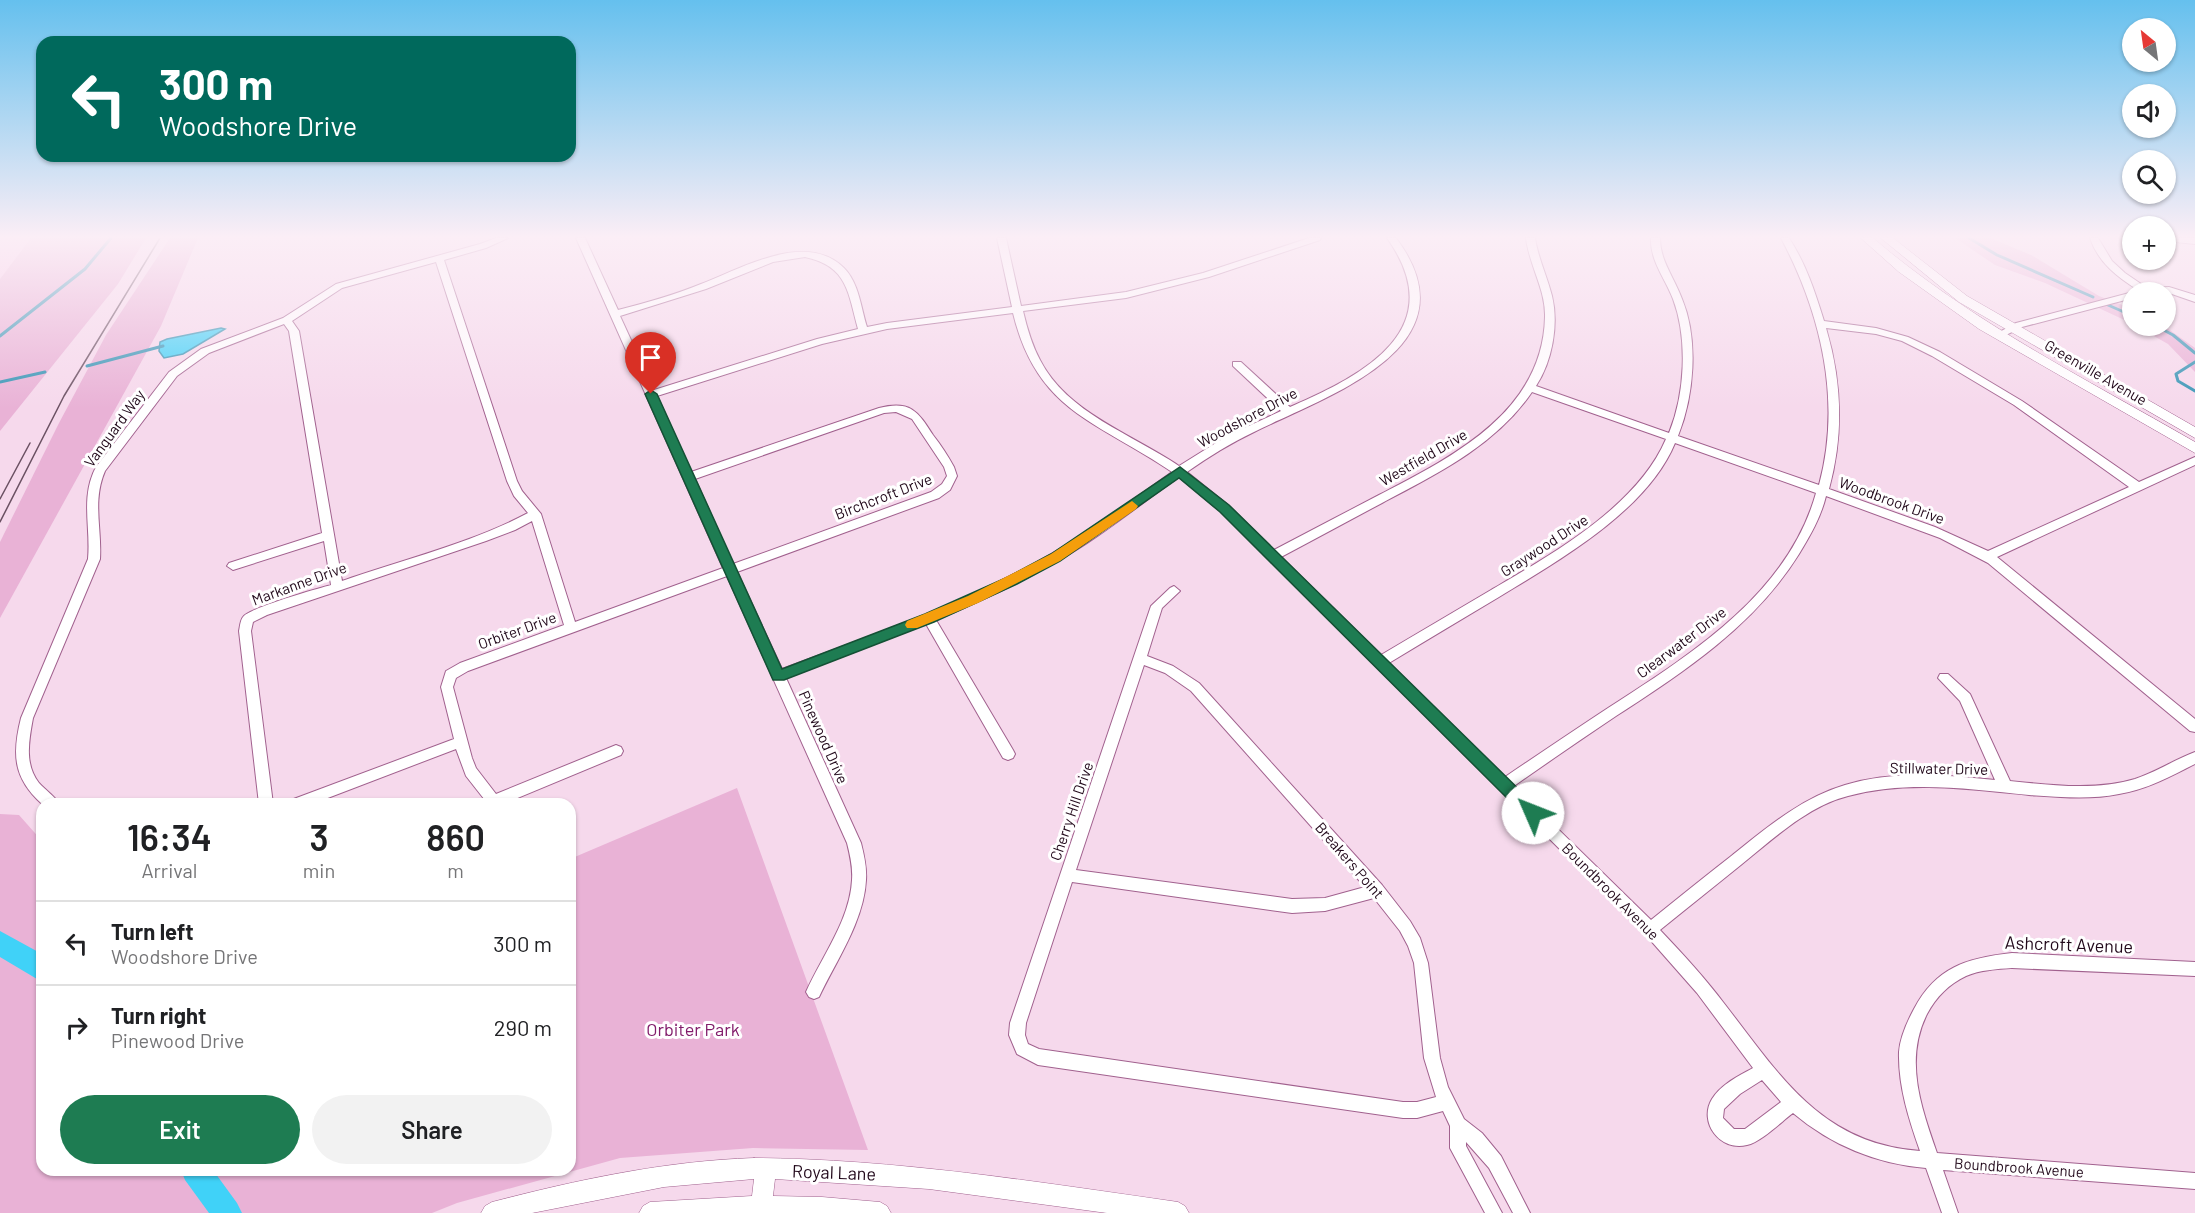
<!DOCTYPE html>
<html lang="en">
<head>
<meta charset="utf-8">
<style>
	:root { --surface:#fff; --page:#f2f2f2; --text:#202124; --muted:#757577; --line:#e0e0e0; --accent:#1e7c52 }
	body { margin:0; font-family:Barlow,sans-serif; background:var(--page); color:var(--text); height:100vh; display:flex; flex-direction:column; font-size:22px; white-space:nowrap }
	* { box-sizing:border-box; margin:0 }
	p { font-size:20px; color:var(--muted) }
	.icon { flex:none; width:33px; height:33px; fill:none; stroke:currentColor; stroke-width:2; stroke-linecap:round; stroke-linejoin:round }
	.map { position:relative; flex:1; overflow:hidden }
	.side { position:absolute; left:36px; top:798px; width:540px; height:378px; display:flex; flex-direction:column; background:var(--surface); border-radius:18px; box-shadow:0 2px 4px #0004 }
	.side>* { flex:none }
	.guide { position:absolute; left:36px; top:36px; width:540px; height:126px; border-radius:18px; box-shadow:0 2px 4px #0004; background:#00695c; color:#fff; overflow:hidden }
	.needle { width:39px; rotate:331deg }
	.controls { position:absolute; left:2122px; top:18px; display:grid; gap:12px }
	.controls a { display:grid; place-items:center; width:54px; height:54px; border-radius:50%; background:var(--surface); box-shadow:0 2px 4px #0004; font-size:30px }
	.pin { position:absolute; display:grid; place-items:center; width:51px; height:51px; color:#fff; margin:-62px -26px; border-radius:50% 50% 50% 0; rotate:-45deg; box-shadow:0 0 6px #0007 }
	.pin .icon { rotate:45deg }
	.me { position:absolute; width:66px; margin:-33px; rotate:314deg; stroke-linejoin:round; filter:drop-shadow(0 0 4px #0008) }
	.turn { display:flex; align-items:center; gap:21px; height:126px; padding:0 24px; font-size:27px }
	.turn .icon { width:78px; height:78px; stroke-width:2.5 }
	.turn b { display:block; font-size:42px; line-height:51px }
	.eta { display:flex; justify-content:space-evenly; align-items:center; height:102px; text-align:center }
	.eta b { font-size:36px; font-weight:600; line-height:42px }
	.cta { display:flex; gap:12px; margin-top:auto; padding:12px 24px }
	.cta a { flex:1; height:69px; border-radius:36px; background:var(--accent); color:#fff; font-size:24px; font-weight:600; line-height:69px; text-align:center }
	.cta a+a { background:var(--page); color:var(--text) }
	ul { padding:0; list-style:none }
	li { display:flex; align-items:center; gap:18px; height:84px; padding:0 24px; border-top:2px solid var(--line) }
	li div { flex:1 }
	li b { display:block; font-size:22px }
	li em { font-style:normal }
	.map>svg:first-child { display:block }
	.built { fill:#f9cae9 }
	.green { fill:#e9b2d6 }
	.water { fill:#40d2f8; stroke:#3795b5; stroke-width:1.5 }
	.lines { fill:none; stroke-linecap:round; stroke-linejoin:round }
	.stream { stroke:#3795b5; stroke-width:3 }
	.river { fill:#40d2f8; fill-rule:evenodd }
	.minor-casing { stroke:#a1618e; stroke-width:2 }
	.major-casing { stroke:#a1618e; stroke-width:1 }
	.minor { fill:#fff; fill-rule:evenodd }
	.major { fill:#fff; fill-rule:evenodd }
	.tram { stroke:#6a5062; stroke-width:1.5 }
	.route { fill:#1e7c52; stroke:#145135; stroke-width:1.5 }
	.slow { fill:#f59e0b }
	.labels { text-anchor:middle; dominant-baseline:central; stroke-width:6; stroke-linejoin:round; paint-order:stroke }
	.street-label { font-size:15px; fill:#21081a; stroke:#fff }
	.near-street-label { font-size:18px; fill:#21081a; stroke:#fff }
	.near-park-label { font-size:18px; fill:#821c6b; stroke:#fff }
</style>
</head>
<body>
<div class="map">
<svg width="2195" height="1213" viewBox="0 0 2195 1213">
	<rect width="100%" height="100%" fill="#f6d9ec"/>
	<polygon class="built" points="0,238 31,238 0,279"/>
	<g class="green">
		<polygon points="31,238 146,238 118,284 0,431 0,279"/>
		<polygon points="170,238 198,238 161,326 0,618 0,542 59,423 106,335"/>
		<polygon points="1955,238 1990,238 2031,255 2099,296 2133,309 2133,324 2045,283 1995,265"/>
		<polygon points="2136,326 2164,326 2195,348 2195,372 2168,344"/>
		<polygon points="737,788 868,1150 753,1148 620,1158 457,1203 432,1213 0,1213 0,814 19,815 42,841 42,1170 570,1170 570,859"/>
	</g>
	<polygon class="water" points="221,328 225,329 183,354 164,358 159,351 160,342 167,339"/>
	<g class="lines">
		<g class="stream">
			<polyline points="1969,238 1997,255 2093,297"/>
			<polyline points="2108,305 2133,316"/>
			<polyline points="2156,326 2173,335 2195,353"/>
			<polyline points="0,336 85,269 111,238"/>
			<polyline points="2195,362 2176,374 2178,381 2195,391"/>
			<polyline points="87,366 163,346"/>
			<polyline points="0,382 45,372"/>
		</g>
		<g class="river">
			<polygon points="0,931 42,954 42,982 0,957"/>
			<polygon points="181,1170 213,1170 237,1203 242,1213 209,1213 185,1180"/>
		</g>
		<defs>
			<g id="minor">
				<path d="M496,238H508L486,248L444,260L517,481L522,491L541,514L575,622L723,568L576,238H585L618,310C646,303 674,295 701,284C741,269 806,230 844,268C859,283 861,308 867,327L887,323L1012,307L997,238H1006L1021,306L1126,292L1203,273L1309,238H1321L1320,240L1209,277L1126,298L1023,311C1027,328 1032,345 1040,360C1067,413 1132,434 1179,466L1227,436L1281,411L1233,366V362H1241L1290,407C1364,375 1452,329 1387,238H1396C1478,347 1329,395 1254,432C1231,443 1208,457 1187,472L1228,505L1274,550C1309,532 1344,513 1379,495C1452,457 1543,412 1545,317C1546,290 1529,265 1526,238H1535C1538,258 1547,276 1552,296C1559,325 1552,362 1536,386L1669,433C1685,394 1688,339 1673,299C1665,278 1650,261 1651,238H1660C1660,261 1674,277 1682,299C1699,340 1694,396 1678,436L1819,485C1842,401 1821,313 1781,238H1789C1806,264 1815,292 1824,321L1876,328L1908,337L1940,352L2022,401L2139,482L2195,457V465L1997,557L2195,719V732L2190,731L1988,563L1940,538L1826,496C1821,517 1810,536 1799,554C1754,626 1685,671 1616,716C1582,739 1548,762 1514,786L1651,920C1677,899 1703,878 1730,857C1765,829 1801,798 1845,785C1894,770 1946,775 1995,780L1960,701L1938,678L1940,674H1948L1970,694L2010,781C2050,785 2096,791 2135,779C2156,772 2174,760 2195,752V764C2171,776 2146,790 2119,794C2090,800 2058,797 2029,795C1969,789 1907,780 1848,796C1808,806 1773,839 1742,864C1715,886 1687,908 1660,930C1682,953 1704,977 1723,1002C1779,1074 1820,1144 1920,1151C1909,1120 1898,1086 1899,1052C1900,1038 1907,1022 1914,1009C1936,967 1967,958 2012,953L2195,962V976L2012,968C1997,969 1980,970 1966,976C1949,984 1936,997 1927,1014C1904,1060 1921,1107 1937,1153L2195,1173V1189L1943,1170L1958,1213H1942L1926,1168C1877,1164 1831,1145 1793,1113C1781,1122 1761,1142 1747,1145C1720,1152 1698,1122 1712,1099C1721,1084 1739,1076 1753,1068L1697,993L1645,934L1220,511L1179,477C1146,500 1115,525 1081,547C1036,576 986,599 936,620L1013,750L1015,754L1013,758L1008,760L1003,758L926,624L786,678L861,843C864,855 867,867 866,880C864,921 836,961 819,997L814,999L809,997L806,992C822,956 850,920 852,880C853,867 850,855 847,843L727,576L468,671L456,678L453,687L472,758L476,768L496,794L616,745L621,747L623,751L621,755L503,804H488L466,776L456,749L312,804H289L291,800L454,739L441,687L446,671L460,663L564,625L532,521L515,530L486,541L267,615L253,622L251,631L273,804H259L239,631C240,627 240,621 243,617C249,608 316,589 331,585L324,541L233,570L227,566L229,563L322,533L289,331L284,324L209,353L177,376L105,471C92,501 102,529 100,559L33,718C29,740 24,764 39,783C45,790 55,796 59,804H42C13,778 12,754 21,718L88,559C91,527 80,497 96,467L169,372L201,349L283,318L336,284L480,244ZM805,257C848,266 848,293 858,329L817,339L654,390L620,316L706,289L773,262ZM436,262L507,481L514,496L528,513C472,543 402,560 342,581L299,331L292,321L342,288ZM1013,313C1037,412 1097,421 1172,472C1132,500 1093,530 1051,554C966,603 873,635 782,669L737,572L939,498L950,490L957,476L954,467C948,456 941,445 933,435C918,411 910,400 879,408L691,472L657,396L822,344L887,329ZM1826,328L1876,334L1902,341L1932,356L2014,405L2129,487L1988,551L1935,527L1829,489C1844,434 1842,382 1826,328ZM1532,392L1666,439C1637,507 1552,554 1491,590C1455,611 1418,633 1381,655L1281,557C1315,539 1348,521 1382,503C1437,474 1496,445 1532,392ZM896,412L912,419L944,467L947,476L942,484L931,492L733,564L695,479L884,413ZM1675,443L1816,493C1788,594 1690,655 1608,708C1573,731 1539,754 1505,777L1389,663C1425,641 1462,619 1499,597C1559,560 1647,511 1675,443ZM1762,1080L1781,1102L1745,1129H1734L1723,1118L1724,1109L1740,1094Z"/>
				<path d="M2090,238H2098L2112,261L2125,273L2147,288L2169,287L2195,295V302L2169,293L2137,292L2138,290C2117,277 2098,262 2090,238Z"/>
				<polygon points="2166,238 2195,238 2195,244 2166,241"/>
				<polygon points="2133,292 2135,292 2133,292 2133,298 2022,327 2002,337 1996,337 1994,335 2016,323"/>
				<path d="M1174,586L1180,591L1162,608L1147,656L1173,666L1199,683L1382,885L1410,921L1420,938L1428,963L1440,1058L1448,1087L1464,1119L1482,1133L1501,1156L1530,1213H1513L1489,1168L1466,1142V1146L1502,1213H1485L1450,1148V1126L1443,1111L1417,1118H1403L1038,1065L1017,1054L1009,1035L1010,1023L1151,606L1170,588ZM1144,665L1165,673L1191,691L1365,887L1325,898L1292,899L1076,870ZM1072,882L1292,913L1325,911L1374,898L1400,931L1408,946L1414,963L1424,1058L1436,1097L1417,1102H1403L1039,1049L1028,1044L1025,1035L1026,1023Z"/>
			</g>
			<g id="major">
				<path d="M1861,238H1873C1970,321 2084,378 2195,442V453L1979,329L1899,272Z"/>
				<polygon points="1881,238 1893,238 1967,296 2195,427 2195,438 1959,302"/>
				<path d="M754,1158C896,1159 1037,1182 1178,1202L1185,1206L1189,1213H1107L929,1189L775,1179L773,1196L822,1197L880,1202L887,1206L891,1213H639L643,1206L650,1202L752,1196L754,1179L664,1187L532,1213H481L485,1206L492,1202C577,1180 665,1161 754,1158Z"/>
			</g>
		</defs>
		<use href="#minor" class="minor-casing"/>
		<use href="#major" class="major-casing"/>
		<use href="#minor" class="minor"/>
		<use href="#major" class="major"/>
		<g class="tram">
			<polyline points="0,499 30,443"/>
			<polyline points="0,522 64,396 160,238"/>
		</g>
	</g>
	<linearGradient id="sky" x2="0" y2="1"><stop stop-color="#65c0ee"/><stop offset="0.58" stop-color="#fbeef6"/><stop offset="1" stop-color="#fbeef6" stop-opacity="0"/></linearGradient>
	<rect width="2195" height="408" fill="url(#sky)"/>
	<polygon class="route" points="651,390 657,394 782,669 925,614 1008,577 1051,554 1180,467 1229,505 1538,808 1540,813 1538,818 1533,820 1527,818 1220,512 1179,478 1060,561 1017,584 934,622 784,680 773,680 645,394"/>
	<polygon class="slow" points="1132,501 1138,506 1136,509 1060,561 978,603 917,628 907,628 905,625 907,621 968,596 1051,554"/>
	<g class="labels">
		<g class="street-label">
			<text transform="translate(2096 372) rotate(30)">Greenville Avenue</text>
			<text transform="translate(1247 417) rotate(-28)">Woodshore Drive</text>
			<text transform="translate(114 428) rotate(-54)">Vanguard Way</text>
			<text transform="translate(1423 457) rotate(-30)">Westfield Drive</text>
			<text transform="translate(883 496) rotate(-21)">Birchcroft Drive</text>
			<text transform="translate(1892 500) rotate(20)">Woodbrook Drive</text>
			<text transform="translate(1544 545) rotate(-33)">Graywood Drive</text>
			<text transform="translate(299 583) rotate(-20)">Markanne Drive</text>
			<text transform="translate(517 630) rotate(-20)">Orbiter Drive</text>
			<text transform="translate(1681 642) rotate(-37)">Clearwater Drive</text>
			<text transform="translate(824 737) rotate(66)">Pinewood Drive</text>
			<text transform="translate(1939 768) rotate(1)">Stillwater Drive</text>
			<text transform="translate(1071 811) rotate(-71)">Cherry Hill Drive</text>
			<text transform="translate(1350 860) rotate(49)">Breakers Point</text>
			<text transform="translate(1611 891) rotate(45)">Boundbrook Avenue</text>
			<text transform="translate(2019 1167) rotate(4)">Boundbrook Avenue</text>
		</g>
		<g class="near-street-label">
			<text transform="translate(2069 944) rotate(2)">Ashcroft Avenue</text>
			<text transform="translate(834 1172) rotate(2)">Royal Lane</text>
		</g>
		<g class="near-park-label">
			<text x="693" y="1029">Orbiter Park</text>
		</g>
	</g>
</svg>
<div class="controls">
<a><svg class="needle" viewBox="-14 -14 28 28"><path d="M0-13l5 13h-10z" fill="#e53935"/><path d="M0 13l5-13h-10z" fill="#757577"/></svg></a>
<a><svg class="icon" aria-label="sound" viewBox="0 0 24 24"><path d="M4 9h4l5-4v14l-5-4H4zM17 9q2 3 0 6"/></svg></a>
<a><svg class="icon" aria-label="search" viewBox="0 0 24 24"><circle cx="10" cy="10" r="6"/><path d="M15 15l6 6"/></svg></a>
<a>+</a>
<a>−</a>
</div>
<div class="pin" style="left:651px;top:394px;background:#d93025"><svg class="icon" aria-label="arrive" viewBox="0 0 24 24"><path d="M6 21V4h12l-3 4 3 4H6"/></svg></div>
<svg class="me" style="left:1533px;top:813px" viewBox="-20 -20 40 40"><circle r="19" fill="#fff"/><path d="M0-13L10 11 0 6-10 11z" fill="#1e7c52"/></svg>
<div class="guide">
<div class="turn"><svg class="icon" aria-label="left" viewBox="0 0 24 24"><path d="M17 20v-9H6M10 6l-5 5 5 5"/></svg><div><b>300 m</b>Woodshore Drive</div></div>
</div>
<section class="side">
<div class="eta">
<div><b>16:34</b><p>Arrival</p></div>
<div><b>3</b><p>min</p></div>
<div><b>860</b><p>m</p></div>
</div>
<ul>
<li><svg class="icon" aria-label="left" viewBox="0 0 24 24"><path d="M17 20v-9H6M10 6l-5 5 5 5"/></svg><div><b>Turn left</b><p>Woodshore Drive</p></div><em>300 m</em></li>
<li><svg class="icon" aria-label="right" viewBox="0 0 24 24"><path d="M7 20v-9h11M14 6l5 5-5 5"/></svg><div><b>Turn right</b><p>Pinewood Drive</p></div><em>290 m</em></li>
</ul>
<div class="cta"><a>Exit</a><a>Share</a></div>
</section>
</div>
</body>
</html>
